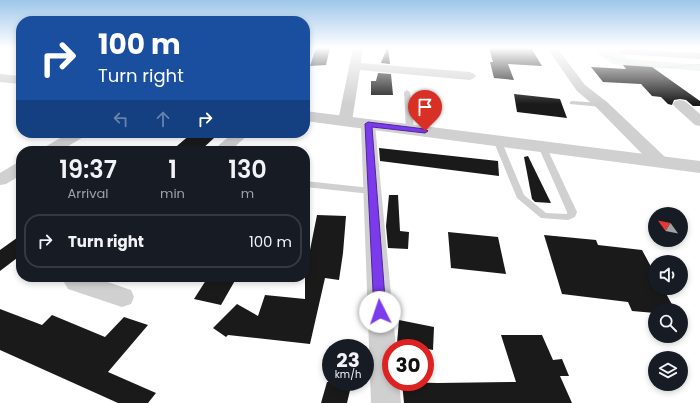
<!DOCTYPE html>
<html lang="en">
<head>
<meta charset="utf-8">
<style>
	:root { --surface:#171b24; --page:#242831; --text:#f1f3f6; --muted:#9ea1a6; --line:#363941 }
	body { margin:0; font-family:Poppins,sans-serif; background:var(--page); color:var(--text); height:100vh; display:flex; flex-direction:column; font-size:15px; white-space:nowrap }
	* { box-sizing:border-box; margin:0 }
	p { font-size:13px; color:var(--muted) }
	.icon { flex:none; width:22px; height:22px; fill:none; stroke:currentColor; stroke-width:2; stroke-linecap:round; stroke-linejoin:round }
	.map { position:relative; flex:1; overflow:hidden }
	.panel { position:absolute; left:16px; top:146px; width:294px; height:136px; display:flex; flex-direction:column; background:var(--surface); border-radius:16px; box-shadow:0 2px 6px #0003 }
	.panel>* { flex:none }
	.hud { position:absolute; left:16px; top:16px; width:294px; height:122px; border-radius:16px; box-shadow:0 2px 6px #0003; background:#1a4fa0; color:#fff; overflow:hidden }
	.needle { width:26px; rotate:303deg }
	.controls { position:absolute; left:648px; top:207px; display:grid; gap:8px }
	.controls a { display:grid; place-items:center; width:40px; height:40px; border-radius:50%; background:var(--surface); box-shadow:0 2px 6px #0003; font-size:20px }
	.speed { position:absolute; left:322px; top:339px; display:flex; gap:8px; font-size:20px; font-weight:700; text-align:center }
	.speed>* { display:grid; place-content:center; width:52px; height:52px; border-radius:50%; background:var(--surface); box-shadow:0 2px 6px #0003; line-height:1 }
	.speed small { font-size:10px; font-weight:400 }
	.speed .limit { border:6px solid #d22; background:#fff; color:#111 }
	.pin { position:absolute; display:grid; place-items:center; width:34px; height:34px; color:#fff; margin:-41px -17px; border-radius:50% 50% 50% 0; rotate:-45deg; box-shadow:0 0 4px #0007 }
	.pin .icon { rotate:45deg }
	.me { position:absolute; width:44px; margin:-22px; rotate:356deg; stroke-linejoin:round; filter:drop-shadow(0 0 3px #0008) }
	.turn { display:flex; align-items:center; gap:14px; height:84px; padding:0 16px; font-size:18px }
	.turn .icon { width:52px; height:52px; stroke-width:2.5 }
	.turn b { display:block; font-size:28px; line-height:34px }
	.lanes { display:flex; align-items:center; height:38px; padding:0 16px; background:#0003; justify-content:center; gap:20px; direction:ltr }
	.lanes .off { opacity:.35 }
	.eta { display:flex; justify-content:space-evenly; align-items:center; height:68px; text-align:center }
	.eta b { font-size:24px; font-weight:600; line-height:28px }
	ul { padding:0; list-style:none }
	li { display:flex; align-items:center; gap:12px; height:54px; margin:0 8px 6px; padding:0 8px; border:2px solid var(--line); border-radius:16px }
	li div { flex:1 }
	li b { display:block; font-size:15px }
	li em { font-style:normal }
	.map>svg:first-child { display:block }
	.green { fill:#e6ecdf }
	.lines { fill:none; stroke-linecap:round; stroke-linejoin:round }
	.stream { fill:#cfe2ee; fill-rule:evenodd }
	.building { fill:#1a1a1a }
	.service { fill:#d0d0d0; fill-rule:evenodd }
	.minor { fill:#d0d0d0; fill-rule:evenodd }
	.tertiary { fill:#d0d0d0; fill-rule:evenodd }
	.route { fill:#7c3aed; stroke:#51269a }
</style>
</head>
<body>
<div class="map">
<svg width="700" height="403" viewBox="0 0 700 403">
	<rect width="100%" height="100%" fill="#fff"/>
	<polygon class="green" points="593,48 615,48 628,59 700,65 700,71 613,64 599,55"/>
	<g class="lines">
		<path class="stream" d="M597,48H599L601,52C624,63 649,67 675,66C682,65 689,64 697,64H700V66C691,65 681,68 672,68C646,68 622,64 599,54Z"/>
	</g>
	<g class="building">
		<polygon points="316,48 330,48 326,65 310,66"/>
		<polygon points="387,48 388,48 390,64 381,63"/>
		<polygon points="489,48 531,48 542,66 508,64 514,80 494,78 490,62 493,62"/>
		<polygon points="623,65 652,67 700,101 700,106 693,106 686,100 680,99 674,100 672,105 668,104 661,97 652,96 641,84 603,82 591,67 626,69"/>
		<polygon points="378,73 391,74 393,95 371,95 371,81 376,81"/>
		<polygon points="514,94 560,99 567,118 517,112"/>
		<polygon points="191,134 214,138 200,151 171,151"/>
		<polygon points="379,148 498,161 499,176 380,161"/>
		<polygon points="528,156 551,203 535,202 532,199 524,157"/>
		<polygon points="389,195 398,195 400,231 409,232 408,249 388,248 386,226"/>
		<polygon points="317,215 346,216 343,253 339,280 325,278 310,344 228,335 226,337 213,328 237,304 258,316 265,295 305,299 305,249 310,250"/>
		<polygon points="448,232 498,237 506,274 451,268"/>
		<polygon points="21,235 21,255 0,271 0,250"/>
		<polygon points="544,235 596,240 598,245 642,250 655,274 655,288 663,288 675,310 655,310 655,313 632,311 628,302 562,294"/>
		<polygon points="208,277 237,277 221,305 194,299"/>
		<polygon points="0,309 42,325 52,315 105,337 124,317 148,325 108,372 156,393 148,403 118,403 0,350"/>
		<polygon points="399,320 434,327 433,350 397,343"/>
		<polygon points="501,335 542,335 553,360 562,359 569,376 560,376 572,403 404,403 402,382 437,383 516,382"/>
		<polygon points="327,382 352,382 347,403 321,403"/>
	</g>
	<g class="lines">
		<g class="service">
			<polygon points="407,90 410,92 414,129 410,131 406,129 404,92"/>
			<polygon points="572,101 602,103 605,105 602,107 570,104 570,102"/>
			<polygon points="494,138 497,138 501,140 524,195 546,213 567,214 567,212 538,146 542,144 545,144 577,212 575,217 568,220 541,218 517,198 493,140"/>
			<polygon points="305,181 371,188 375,191 371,194 305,187"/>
		</g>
		<g class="minor">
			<polygon points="353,48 363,48 361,63 470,72 474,74 476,76 474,78 470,80 360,70 352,121 350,124 345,125 340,124 338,121"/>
			<polygon points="547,48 557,48 585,85 607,102 665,157 667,161 665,165 659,166 653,165 597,108 577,91"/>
			<polygon points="625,49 700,53 700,59 621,54 620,52 621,50"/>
			<polygon points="680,100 685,101 700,114 700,126 695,125 675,107 673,104 675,101"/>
			<polygon points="368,120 373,121 375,124 396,348 391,348 391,382 399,382 401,403 371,403 361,124 363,121"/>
			<polygon points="69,133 88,133 85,136 60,151 41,151 43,148"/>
			<polygon points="233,133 250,133 230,151 212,151"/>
			<polygon points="21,163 21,175 6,184 0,185 0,173 15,164"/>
			<polygon points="67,277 93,277 131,290 134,297 131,304 122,307 68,289 64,282"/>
		</g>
		<g class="tertiary">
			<polygon points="0,74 21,76 21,84 0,82"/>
			<polygon points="305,111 700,161 700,173 305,121"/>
		</g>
	</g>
	<linearGradient id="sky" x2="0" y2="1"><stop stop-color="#9ec6ea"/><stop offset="0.46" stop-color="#fff"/><stop offset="1" stop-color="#fff" stop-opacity="0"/></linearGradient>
	<rect width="700" height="104" fill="url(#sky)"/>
	<polygon class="route" points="368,122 425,129 428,131 425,133 372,127 386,312 384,316 380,318 376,316 374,312 365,124"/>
</svg>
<div class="controls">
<a><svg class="needle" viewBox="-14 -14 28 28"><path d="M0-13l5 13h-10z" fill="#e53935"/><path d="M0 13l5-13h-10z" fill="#9ea1a6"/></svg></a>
<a><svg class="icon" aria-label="sound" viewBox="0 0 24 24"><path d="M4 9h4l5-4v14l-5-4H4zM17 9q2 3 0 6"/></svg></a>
<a><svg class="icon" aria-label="search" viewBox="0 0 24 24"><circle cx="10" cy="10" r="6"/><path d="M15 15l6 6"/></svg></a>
<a><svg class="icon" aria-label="layers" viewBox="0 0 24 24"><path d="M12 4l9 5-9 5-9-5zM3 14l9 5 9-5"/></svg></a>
</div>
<div class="speed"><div>23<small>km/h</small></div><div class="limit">30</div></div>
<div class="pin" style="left:425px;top:131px;background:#d93025"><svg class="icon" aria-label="arrive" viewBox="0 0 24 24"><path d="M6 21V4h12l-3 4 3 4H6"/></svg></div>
<svg class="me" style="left:380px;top:312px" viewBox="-20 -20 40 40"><circle r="19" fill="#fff"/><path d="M0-13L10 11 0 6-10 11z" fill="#7c3aed"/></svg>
<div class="hud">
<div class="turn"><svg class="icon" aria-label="right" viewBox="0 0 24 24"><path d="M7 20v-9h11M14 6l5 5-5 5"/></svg><div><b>100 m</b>Turn right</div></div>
<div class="lanes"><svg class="icon off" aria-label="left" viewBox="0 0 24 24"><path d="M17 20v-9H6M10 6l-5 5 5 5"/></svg><svg class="icon off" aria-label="ahead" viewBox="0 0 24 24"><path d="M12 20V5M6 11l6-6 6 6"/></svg><svg class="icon" aria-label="right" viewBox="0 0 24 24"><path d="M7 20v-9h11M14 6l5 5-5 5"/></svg></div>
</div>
<section class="panel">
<div class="eta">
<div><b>19:37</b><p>Arrival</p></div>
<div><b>1</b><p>min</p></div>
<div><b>130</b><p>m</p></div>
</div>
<ul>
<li><svg class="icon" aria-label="right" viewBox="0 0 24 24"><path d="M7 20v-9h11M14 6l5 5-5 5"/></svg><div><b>Turn right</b></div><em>100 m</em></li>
</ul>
</section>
</div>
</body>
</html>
